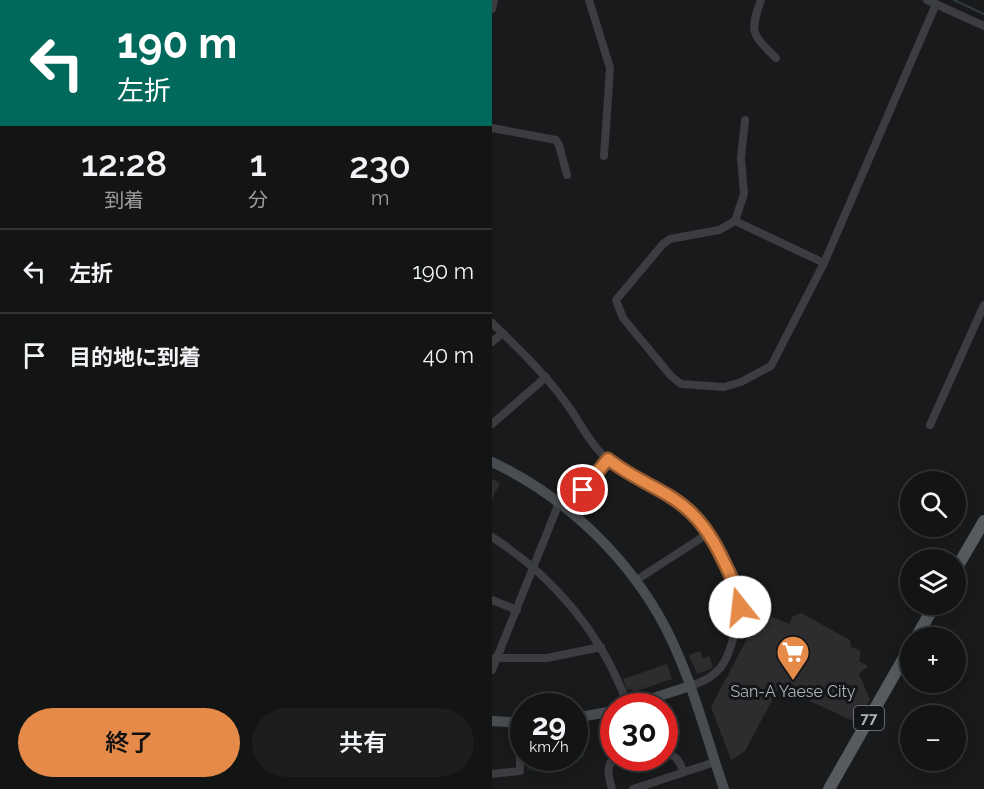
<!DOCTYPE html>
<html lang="ja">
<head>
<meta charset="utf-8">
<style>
	:root { --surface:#131414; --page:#1c1d1d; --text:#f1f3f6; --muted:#9d9ea0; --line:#323334; --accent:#e58a48 }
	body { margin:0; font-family:Raleway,"Noto Sans JP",sans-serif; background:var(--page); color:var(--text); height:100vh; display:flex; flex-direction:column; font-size:22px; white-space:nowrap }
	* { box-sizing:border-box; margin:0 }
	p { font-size:20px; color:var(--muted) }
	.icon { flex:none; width:33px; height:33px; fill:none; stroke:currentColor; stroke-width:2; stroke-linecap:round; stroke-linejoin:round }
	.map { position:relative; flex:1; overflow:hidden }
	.details { display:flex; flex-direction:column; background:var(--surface); width:492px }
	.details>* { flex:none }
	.banner { background:#00695c; color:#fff; overflow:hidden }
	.controls { position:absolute; left:408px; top:471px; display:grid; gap:12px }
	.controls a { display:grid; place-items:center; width:66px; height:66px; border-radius:50%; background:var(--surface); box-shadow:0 3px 15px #0003,0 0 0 2px var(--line); font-size:30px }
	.speed { position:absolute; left:18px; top:693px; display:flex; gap:12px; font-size:30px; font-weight:700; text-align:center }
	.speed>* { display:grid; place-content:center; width:78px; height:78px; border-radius:50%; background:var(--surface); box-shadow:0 3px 15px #0003,0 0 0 2px var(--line); line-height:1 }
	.speed small { font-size:15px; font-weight:400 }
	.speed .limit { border:9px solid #d22; background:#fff; color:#111 }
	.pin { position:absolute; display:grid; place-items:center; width:51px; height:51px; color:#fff; margin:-26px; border:3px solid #fff; border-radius:50%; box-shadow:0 2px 6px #0007 }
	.me { position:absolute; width:66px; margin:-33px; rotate:344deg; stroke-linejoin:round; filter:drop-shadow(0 0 4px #0008) }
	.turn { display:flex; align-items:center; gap:21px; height:126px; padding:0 18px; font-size:27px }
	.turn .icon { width:78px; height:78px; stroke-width:2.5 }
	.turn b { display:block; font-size:42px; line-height:51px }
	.eta { display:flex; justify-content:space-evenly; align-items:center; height:102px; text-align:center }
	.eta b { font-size:36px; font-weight:600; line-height:42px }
	.action { display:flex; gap:12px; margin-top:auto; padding:12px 18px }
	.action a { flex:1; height:69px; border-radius:36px; background:var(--accent); color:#111; font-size:24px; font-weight:600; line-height:69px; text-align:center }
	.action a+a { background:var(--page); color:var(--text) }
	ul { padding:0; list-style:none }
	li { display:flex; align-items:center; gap:18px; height:84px; padding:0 18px; border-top:2px solid var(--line) }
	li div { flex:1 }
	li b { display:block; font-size:22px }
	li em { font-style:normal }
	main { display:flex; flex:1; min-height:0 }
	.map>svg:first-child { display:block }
	.green { fill:#202620 }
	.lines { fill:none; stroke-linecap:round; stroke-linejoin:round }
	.stream { stroke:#303c3f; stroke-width:2 }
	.building { fill:#2d2d2f }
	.street { stroke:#3b3d40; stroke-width:8 }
	.secondary { stroke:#494c50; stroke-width:10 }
	.primary { stroke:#575b5f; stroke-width:12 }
	.route-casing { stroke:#955a2f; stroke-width:15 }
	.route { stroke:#e58a48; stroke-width:10 }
	.labels { text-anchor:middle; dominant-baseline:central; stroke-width:6; stroke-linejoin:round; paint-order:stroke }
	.shield { fill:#141516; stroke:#7f8489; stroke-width:1.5 }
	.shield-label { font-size:15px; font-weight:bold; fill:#adb4ba }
	.poi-label { font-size:16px; fill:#adb4ba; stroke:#141516 }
</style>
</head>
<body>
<main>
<section class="details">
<div class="banner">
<div class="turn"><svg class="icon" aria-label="left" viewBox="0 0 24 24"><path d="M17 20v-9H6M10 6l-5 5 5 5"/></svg><div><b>190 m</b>左折</div></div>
</div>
<div class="eta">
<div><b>12:28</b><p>到着</p></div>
<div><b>1</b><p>分</p></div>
<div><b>230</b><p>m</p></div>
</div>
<ul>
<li><svg class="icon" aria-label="left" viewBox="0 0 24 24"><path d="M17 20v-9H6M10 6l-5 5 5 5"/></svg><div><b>左折</b></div><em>190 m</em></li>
<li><svg class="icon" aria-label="arrive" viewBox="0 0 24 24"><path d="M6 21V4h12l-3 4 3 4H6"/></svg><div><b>目的地に到着</b></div><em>40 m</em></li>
</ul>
<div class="action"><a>終了</a><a>共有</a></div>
</section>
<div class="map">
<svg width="492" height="789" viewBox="0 0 492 789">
	<rect width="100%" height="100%" fill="#191a1b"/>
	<polygon class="green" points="83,726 88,726 92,757 68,769 35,771 35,758 82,758"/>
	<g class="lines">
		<polyline class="stream" points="462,0 492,14"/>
	</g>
	<g class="building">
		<polygon points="0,479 8,483 0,499"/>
		<polygon points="269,612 297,624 301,616 309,613 358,640 359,647 369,651 367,661 376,666 367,674 378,699 366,721 361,721 287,687 253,751 239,760 219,707"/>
		<polygon points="208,651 211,659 217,656 221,668 205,674 197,655"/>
		<polygon points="175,664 180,679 142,692 139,689 135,690 131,679"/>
	</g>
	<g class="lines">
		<g class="street">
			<polyline points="97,0 118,68 112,156"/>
			<path d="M269,0C257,33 260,34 284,58"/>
			<polyline points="435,0 492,26"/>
			<polyline points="0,9 2,0"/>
			<polyline points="253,120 249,158 252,194 243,221 227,230 178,239 171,244 124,300 131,318 179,376 189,384 232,387 249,382 279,366 332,263 444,4"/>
			<polyline points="0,128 64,140 67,145 75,175"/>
			<polyline points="243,221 332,263"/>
			<path d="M0,323C26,348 53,374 74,403C87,420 96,441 111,455C130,474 155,482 177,496C205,512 221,536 234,565C247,594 251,603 242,635C235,664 227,677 198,686"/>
			<polyline points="0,342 11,333"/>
			<polyline points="0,424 54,377"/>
			<polyline points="438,425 492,305"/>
			<polyline points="75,509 116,459"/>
			<path d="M0,537C63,577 111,636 136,706"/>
			<polyline points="143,581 217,533"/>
			<polyline points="0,600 25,610"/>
			<polyline points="3,658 55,658 109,647"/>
			<polyline points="0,670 67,503"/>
			<path d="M172,752C184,756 188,760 191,772"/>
			<polyline points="0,774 28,771 28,723"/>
			<path d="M120,789C117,777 113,768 122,757"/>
			<polyline points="141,789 223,762"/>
		</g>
		<g class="secondary">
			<path d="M0,462C68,494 128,549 166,614C197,667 212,731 232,789"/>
			<polyline points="137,706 198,686"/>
			<polyline points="82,718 122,711"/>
			<polyline points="0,721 32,723"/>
		</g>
		<g class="primary">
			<polyline points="464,569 492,521"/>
			<polyline points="424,638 443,604"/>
			<polyline points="337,789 418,647"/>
		</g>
	</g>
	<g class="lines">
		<defs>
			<path id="route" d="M91,490L116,459C136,475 158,484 179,497C206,514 220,536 233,564C240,578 246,591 248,607"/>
		</defs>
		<use href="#route" class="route-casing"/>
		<use href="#route" class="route"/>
	</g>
	<defs>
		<symbol id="supermarket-pin" viewBox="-11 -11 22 30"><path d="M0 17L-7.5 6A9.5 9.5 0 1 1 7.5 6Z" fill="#e58a48" stroke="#141516"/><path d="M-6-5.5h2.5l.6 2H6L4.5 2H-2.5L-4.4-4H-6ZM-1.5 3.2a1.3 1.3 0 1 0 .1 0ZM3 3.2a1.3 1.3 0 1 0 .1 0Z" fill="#fff"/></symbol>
	</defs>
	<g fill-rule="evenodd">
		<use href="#supermarket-pin" x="282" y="633" width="38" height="52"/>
	</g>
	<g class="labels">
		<rect class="shield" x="362" y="706" width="30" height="24" rx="4.5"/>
		<g class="shield-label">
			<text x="377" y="718">77</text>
		</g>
		<g class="poi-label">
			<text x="301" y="691">San-A Yaese City</text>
		</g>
	</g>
</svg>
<div class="controls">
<a><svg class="icon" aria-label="search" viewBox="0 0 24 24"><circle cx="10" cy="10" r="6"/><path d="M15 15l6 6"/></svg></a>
<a><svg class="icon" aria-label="layers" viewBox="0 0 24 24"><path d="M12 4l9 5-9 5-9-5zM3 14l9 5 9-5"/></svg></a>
<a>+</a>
<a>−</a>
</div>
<div class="speed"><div>29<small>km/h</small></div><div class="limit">30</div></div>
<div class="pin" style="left:91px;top:490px;background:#d93025"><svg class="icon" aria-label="arrive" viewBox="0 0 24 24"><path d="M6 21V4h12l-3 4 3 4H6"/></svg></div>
<svg class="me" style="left:248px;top:607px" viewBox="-20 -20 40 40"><circle r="19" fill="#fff"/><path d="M0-13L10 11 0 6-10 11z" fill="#e58a48"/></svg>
</div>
</main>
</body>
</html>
